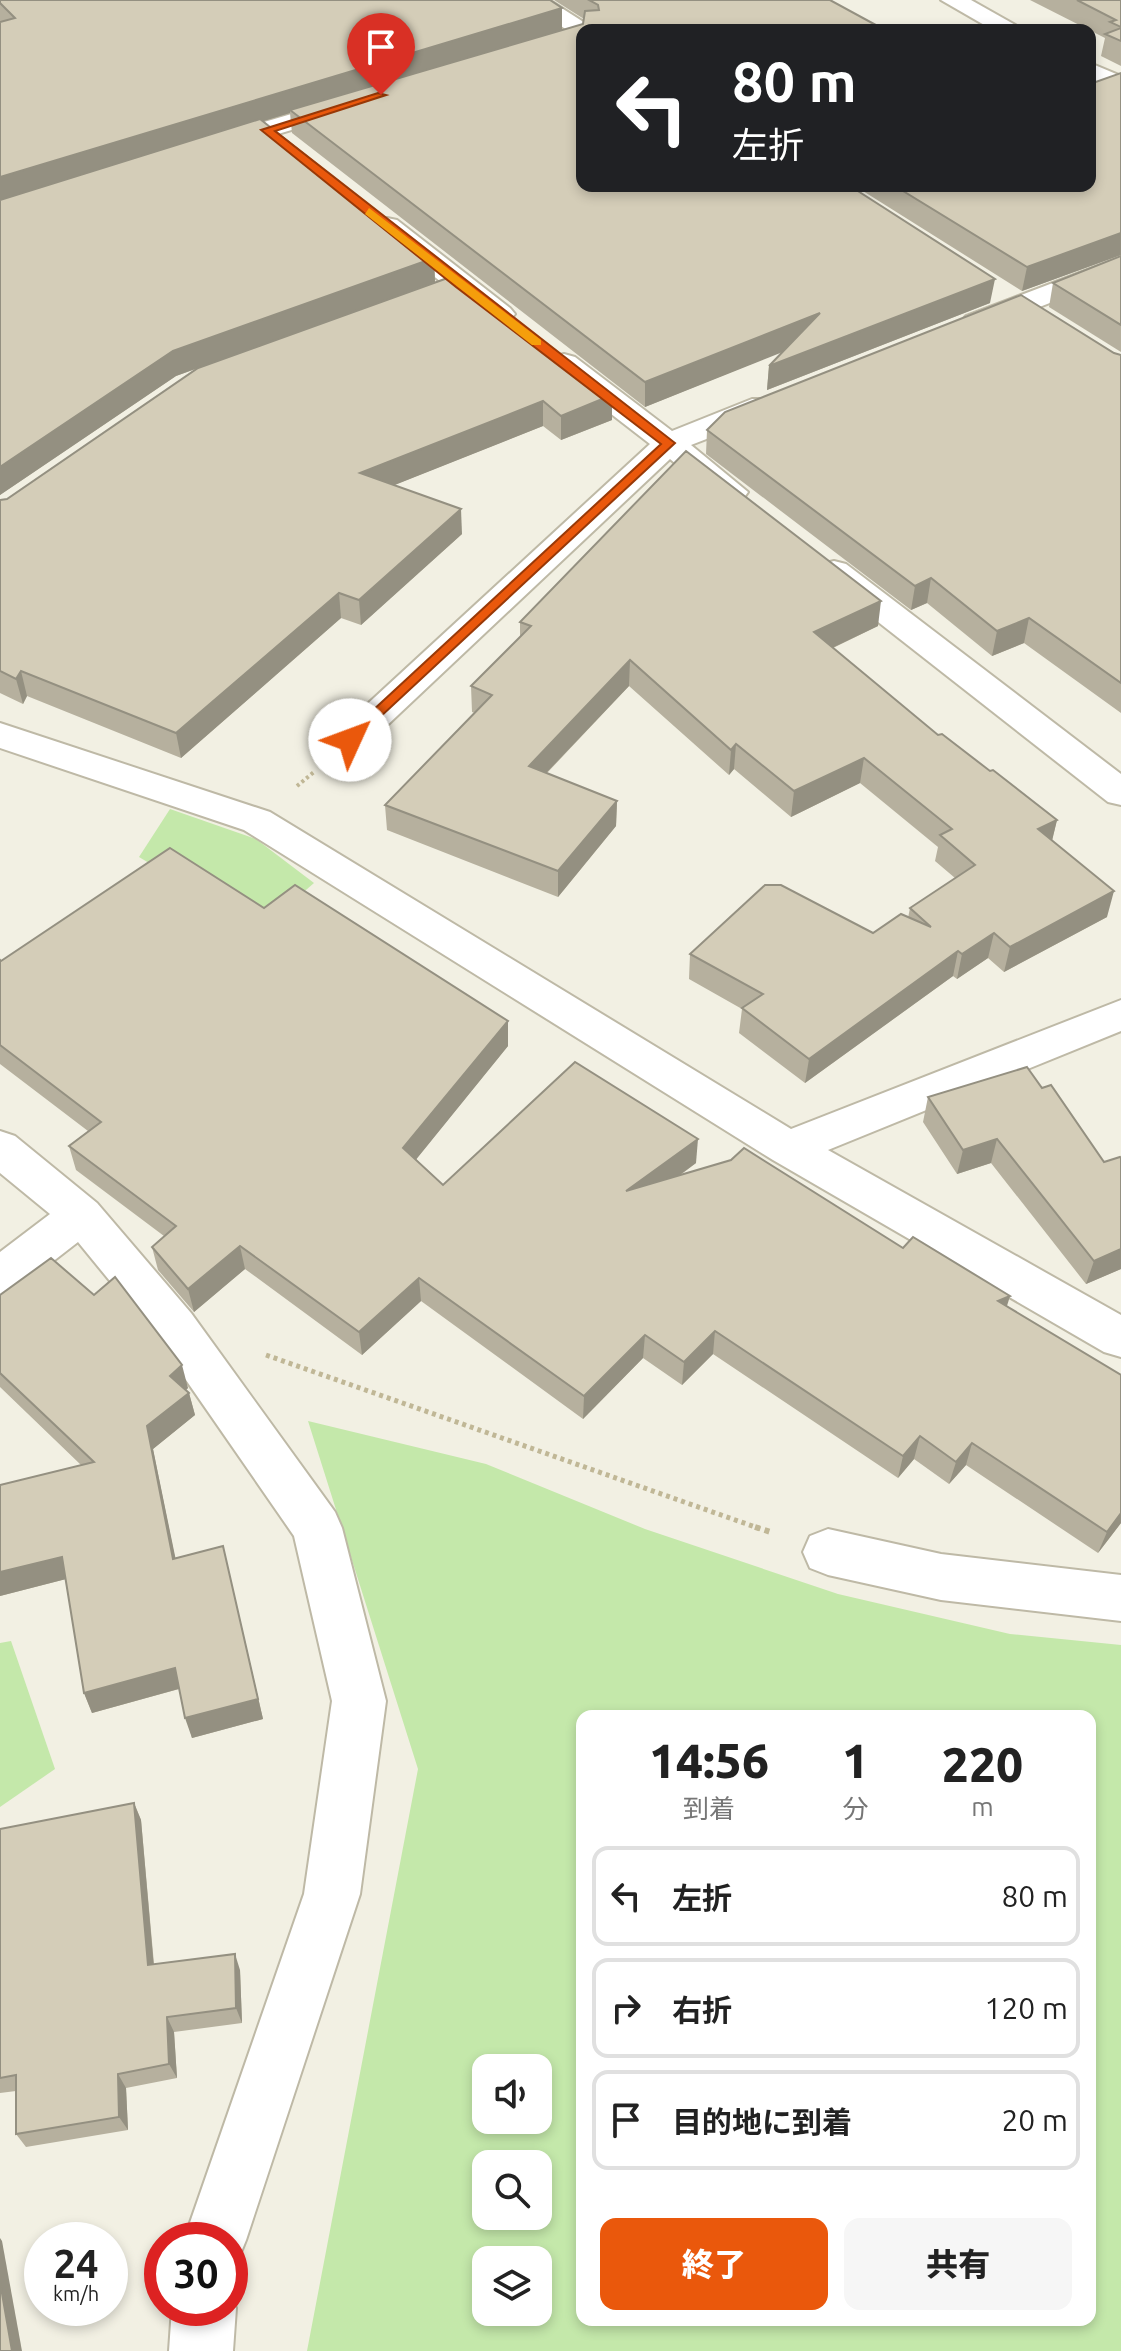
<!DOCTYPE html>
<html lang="ja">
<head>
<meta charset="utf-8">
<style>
	:root { --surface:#fff; --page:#f6f6f6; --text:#222; --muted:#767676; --line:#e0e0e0; --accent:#ea580c }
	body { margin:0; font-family:Ubuntu,"Noto Sans JP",sans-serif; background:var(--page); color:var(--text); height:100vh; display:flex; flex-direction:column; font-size:30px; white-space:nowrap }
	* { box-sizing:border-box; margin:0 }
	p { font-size:26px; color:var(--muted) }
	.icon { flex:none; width:44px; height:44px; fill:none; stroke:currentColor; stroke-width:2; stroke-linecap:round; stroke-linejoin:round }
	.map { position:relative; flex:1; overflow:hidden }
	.sheet { position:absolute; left:576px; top:1710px; width:520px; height:616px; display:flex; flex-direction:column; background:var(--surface); border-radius:16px; box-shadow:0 4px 12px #0003 }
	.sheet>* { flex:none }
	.hud { position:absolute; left:576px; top:24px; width:520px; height:168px; border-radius:16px; box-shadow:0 4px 12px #0003; background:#202124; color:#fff; overflow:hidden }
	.tools { position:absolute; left:472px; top:2054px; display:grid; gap:16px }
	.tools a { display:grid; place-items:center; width:80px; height:80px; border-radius:16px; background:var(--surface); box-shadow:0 4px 12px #0003; font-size:40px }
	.speed { position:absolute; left:24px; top:2222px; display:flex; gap:16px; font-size:40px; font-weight:700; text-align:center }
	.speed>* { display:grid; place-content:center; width:104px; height:104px; border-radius:50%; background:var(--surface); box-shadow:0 4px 12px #0003; line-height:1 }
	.speed small { font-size:20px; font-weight:400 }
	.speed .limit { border:12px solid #d22; background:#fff; color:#111 }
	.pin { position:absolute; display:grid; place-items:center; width:68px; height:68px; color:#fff; margin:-82px -34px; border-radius:50% 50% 50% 0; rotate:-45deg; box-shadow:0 0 8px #0007 }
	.pin .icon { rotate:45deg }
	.me { position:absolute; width:88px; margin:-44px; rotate:47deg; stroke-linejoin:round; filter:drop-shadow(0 0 6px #0008) }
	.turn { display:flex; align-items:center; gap:28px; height:168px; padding:0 24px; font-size:36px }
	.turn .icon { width:104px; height:104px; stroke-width:2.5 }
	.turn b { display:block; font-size:56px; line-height:68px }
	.eta { display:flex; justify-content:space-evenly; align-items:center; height:136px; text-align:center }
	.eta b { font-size:48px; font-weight:800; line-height:56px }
	.primary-button { display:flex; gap:16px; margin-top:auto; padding:16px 24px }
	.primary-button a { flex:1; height:92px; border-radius:16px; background:var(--accent); color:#fff; font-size:32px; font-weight:800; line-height:92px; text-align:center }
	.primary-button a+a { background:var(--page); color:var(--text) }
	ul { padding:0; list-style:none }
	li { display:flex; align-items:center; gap:24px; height:100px; margin:0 16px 12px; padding:0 8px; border:4px solid var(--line); border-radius:16px }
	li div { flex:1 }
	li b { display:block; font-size:30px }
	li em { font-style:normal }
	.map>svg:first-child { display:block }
	.green { fill:#c4e8aa; fill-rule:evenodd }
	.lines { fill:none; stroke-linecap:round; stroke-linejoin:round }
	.minor-casing { stroke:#beb9a6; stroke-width:4 }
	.path-far2 { stroke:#c0b796; stroke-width:4; stroke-dasharray:3 3; stroke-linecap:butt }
	.path-far1 { stroke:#c0b796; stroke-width:5; stroke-dasharray:4 4; stroke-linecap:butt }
	.path { stroke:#c0b796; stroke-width:6; stroke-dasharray:5 5; stroke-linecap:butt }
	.minor { fill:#fff; fill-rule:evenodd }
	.wall { fill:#b6b09e }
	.shaded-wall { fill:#949081 }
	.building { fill:#d4cdb8; stroke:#949081; stroke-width:2 }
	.route { fill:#ea580c; stroke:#983908; stroke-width:2 }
	.slow { fill:#f59e0b }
</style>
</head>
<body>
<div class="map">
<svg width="1121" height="2351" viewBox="0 0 1121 2351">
	<rect width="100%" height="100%" fill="#f2f0e3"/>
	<g class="green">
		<polygon points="170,809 256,839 314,883 260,930 139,857"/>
		<path d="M308,1421L486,1464L645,1529L838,1594L1010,1634L1121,1645V2351H307L418,1769ZM582,1716H1090V2320H582ZM486,2068H538V2120H486ZM486,2164H538V2216H486ZM486,2260H538V2312H486Z"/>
		<polygon points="11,1641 55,1769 0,1807 0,1643"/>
	</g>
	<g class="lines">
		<defs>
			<g id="minor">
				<polygon points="520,0 549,0 596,30 582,30 582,37 575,35"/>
				<polygon points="941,0 971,0 1024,30 993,30"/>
				<polygon points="1090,63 1121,76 1121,94 1090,80"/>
				<polygon points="349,97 362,105 358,110 215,153 202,145 206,139"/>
				<polygon points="387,218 397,220 510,308 515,314 510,320 490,320 377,232 373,226 377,220"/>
				<polygon points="1121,257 1121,275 986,328 966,328 961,322 966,316"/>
				<path d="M564,354L575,357L672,431L752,399H774L778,406L774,413L691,445L748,492L743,499C716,506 691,476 670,459L363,748L350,752L337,748L332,740L337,732L650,444L553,369L549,363L553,357Z"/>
				<polygon points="834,561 846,564 1121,774 1121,805 1108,802 822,578 817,571 822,564"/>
				<polygon points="0,723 270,812 791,1129 1121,1000 1121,1031 828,1150 1121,1315 1121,1357 1104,1352 773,1160 244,830 0,748"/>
				<polygon points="0,1131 15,1136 97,1203 191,1313 335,1512 342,1528 386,1701 360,1894 246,2240 237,2262 230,2265 230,2240 184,2240 304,1894 332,1701 294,1536 159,1341 78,1242 16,1290 0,1295 0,1252 50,1214 0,1173"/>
				<polygon points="828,1529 941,1554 1121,1575 1121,1621 941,1600 828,1575 810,1568 803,1552 810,1536"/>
				<polygon points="230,2294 236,2308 233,2351 169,2351 172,2308 230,2308"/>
			</g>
		</defs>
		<use href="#minor" class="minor-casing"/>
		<polyline class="path-far2" points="297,786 314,772"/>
		<polyline class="path-far1" points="266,1355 761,1529"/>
		<polyline class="path" points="755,1527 774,1533"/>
		<use href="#minor" class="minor"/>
	</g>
	<g class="wall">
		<polygon points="0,0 562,30 583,24 584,19 554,0 830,0 582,30 990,303 767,390 769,366 783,351 645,407 292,133 290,113 262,121 434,258 435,282 176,376 0,495"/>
		<polygon points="1030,0 1121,0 1121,66 1101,56 1105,38"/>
		<polygon points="1121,73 1121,255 1022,291 855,186 1090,186"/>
		<polygon points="1121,256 1121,352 1049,307 1053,283"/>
		<polygon points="456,275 612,420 561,440 543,426 394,485 462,534 361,625 341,618 181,758 27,696 23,704 0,693 0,500 7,499"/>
		<polygon points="1114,353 1121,355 1121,713 1024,643 992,656 927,603 911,610 706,454 707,430"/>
		<polygon points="520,622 878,626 833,648 938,735 1057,820 1052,840 1107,917 1004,972 988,958 957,979 953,976 805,1083 739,1033 742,1009 689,979 690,954 873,933 908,918 910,908 955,878 935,861 938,847 860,783 791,817 734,769 729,775 629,686 547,773 617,801 616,826 558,897 387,830 385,805 475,713 472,712 471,686 520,638"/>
		<polygon points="264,908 508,1021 508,1046 416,1159 443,1185 696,1163 679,1176 903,1248 1007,1306 1121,1523 1098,1553 966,1465 949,1484 914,1459 898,1478 713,1354 682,1385 643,1358 583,1419 421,1301 362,1355 245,1269 194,1312 158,1270 152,1247 164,1236 76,1170 69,1146 88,1131 0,1064 0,960 1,961"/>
		<polygon points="1042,1088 1104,1162 1121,1269 1086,1284 991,1163 957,1174 923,1122 928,1097"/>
		<polygon points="0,1295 188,1388 186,1390 189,1393 195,1415 153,1449 175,1558 223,1546 263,1719 192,1738 179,1689 92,1713 84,1693 66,1579 0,1596 0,1485 81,1465 0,1387"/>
		<polygon points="134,1803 141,1820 154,1964 240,1970 242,2023 174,2032 177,2078 126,2088 128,2130 26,2147 16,2134 16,2091 0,2093 0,1829"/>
	</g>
	<g class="shaded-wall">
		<polygon points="562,8 562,30 290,110 290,113 0,201 0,177"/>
		<polygon points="1121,233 1121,255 1022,291 1027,267"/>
		<polygon points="434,258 435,282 176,376 0,495 0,467 173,351"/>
		<polygon points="995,279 990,303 767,390 769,366"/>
		<polygon points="820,313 818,338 645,407 645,382"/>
		<polygon points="612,395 612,420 561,440 561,416"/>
		<polygon points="543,401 543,426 362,498 360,473"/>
		<polygon points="461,509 462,534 361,625 359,600"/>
		<polygon points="931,578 927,603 911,610 915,586"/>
		<polygon points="339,593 341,618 181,758 176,733"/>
		<polygon points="881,601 878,626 811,658 814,632"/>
		<polygon points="1029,618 1024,643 992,656 997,631"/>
		<polygon points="630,660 629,686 529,791 529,766"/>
		<polygon points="21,671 27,696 23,704 16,679"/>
		<polygon points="736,744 734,769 729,775 731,750"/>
		<polygon points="864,758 860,783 791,817 794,791"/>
		<polygon points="617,801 616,826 558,897 558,871"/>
		<polygon points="1057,820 1051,845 1038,829"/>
		<polygon points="1114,891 1107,917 1004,972 1010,947"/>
		<polygon points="994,933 988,958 957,979 962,954"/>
		<polygon points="958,951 953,976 805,1083 809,1059"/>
		<polygon points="508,1021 508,1046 406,1172 403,1148"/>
		<polygon points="698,1139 696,1163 625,1215 626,1191"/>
		<polygon points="997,1139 991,1163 957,1174 963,1150"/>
		<polygon points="240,1246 245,1269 194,1312 188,1289"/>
		<polygon points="1121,1249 1121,1269 1086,1284 1094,1261"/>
		<polygon points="419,1278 421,1301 362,1355 359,1332"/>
		<polygon points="1010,1296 1003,1319 998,1301"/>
		<polygon points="715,1331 713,1354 682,1385 684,1362"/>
		<polygon points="645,1335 643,1358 583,1419 584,1396"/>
		<polygon points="182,1365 188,1388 176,1399 170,1376"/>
		<polygon points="189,1393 195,1415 153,1449 180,1580 173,1559 147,1426"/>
		<polygon points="920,1436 914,1459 898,1478 903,1456"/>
		<polygon points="972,1443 966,1465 949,1484 956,1462"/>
		<polygon points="1121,1513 1121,1523 1098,1553 1107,1532"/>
		<polygon points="223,1546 263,1719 192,1738 185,1718"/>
		<polygon points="62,1557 70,1578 0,1596 0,1572"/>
		<polygon points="175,1668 182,1688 92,1713 84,1693"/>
		<polygon points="134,1803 141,1820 155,1980 148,1965"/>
		<polygon points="235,1954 240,1970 242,2023 236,2008"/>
		<polygon points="167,2017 174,2032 177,2078 169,2064"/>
		<polygon points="118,2074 126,2088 128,2130 119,2117"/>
		<polygon points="0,2238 2,2241 22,2351 12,2351 0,2282"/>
	</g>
	<g class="building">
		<polygon points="0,0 550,0 562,8 0,177 0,22 15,18 0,3"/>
		<polygon points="589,0 830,0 885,30 582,30 582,186 850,186 995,279 769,366 820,313 645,382 290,110 583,24 585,11 599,10 598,5"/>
		<polygon points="1077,0 1121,0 1121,27 1110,22 1116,20"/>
		<polygon points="1121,28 1121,41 1105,34"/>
		<polygon points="1121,73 1121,233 1027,267 895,186 1090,186 1090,84"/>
		<polygon points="260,119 434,258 173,351 0,467 0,200"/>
		<polygon points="1121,256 1121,325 1053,283"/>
		<polygon points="456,275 612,395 561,416 543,401 360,473 461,509 359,600 339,593 176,733 21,671 16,679 0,671 0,500 7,499 198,368"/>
		<polygon points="1021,295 1114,353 1121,355 1121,683 1029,618 997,631 931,578 915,586 707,430 725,412"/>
		<polygon points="686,451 881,601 814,632 938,735 942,734 990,771 993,770 1057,820 1038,829 1114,891 1010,947 994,933 962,954 958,951 809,1059 742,1008 763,994 690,954 765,885 781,885 873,933 901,914 931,927 910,908 975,865 940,835 952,829 864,758 794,791 736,744 731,750 630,660 529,766 617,801 558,871 385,805 492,695 471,686 531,626 520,622"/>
		<polygon points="170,848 264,908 295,885 508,1021 403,1148 443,1185 575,1062 698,1139 626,1191 731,1160 744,1148 903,1248 913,1237 1010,1296 998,1301 1121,1375 1121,1513 1107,1532 972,1443 956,1462 920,1436 903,1456 715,1331 684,1362 645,1335 584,1396 419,1278 359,1332 240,1246 188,1289 152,1247 176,1226 69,1146 101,1122 0,1045 0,960 1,961"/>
		<polygon points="1027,1067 1042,1088 1051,1085 1104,1162 1120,1157 1121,1158 1121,1249 1094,1261 997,1139 963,1150 928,1097"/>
		<polygon points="51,1258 94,1295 115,1277 182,1365 170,1376 189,1393 147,1426 173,1559 223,1546 258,1699 185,1718 175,1668 84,1693 62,1557 0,1572 0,1485 94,1462 0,1373 0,1295"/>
		<polygon points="134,1803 148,1965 235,1954 236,2008 167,2017 169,2064 118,2074 119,2117 16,2134 16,2075 0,2078 0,1829"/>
		<polygon points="0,2282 12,2351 0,2351"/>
	</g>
	<polygon class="route" points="378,93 386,95 275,131 675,443 350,745 344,744 344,737 661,444 456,287 261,130"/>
	<polygon class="slow" points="369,208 541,340 541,345 532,345 365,214"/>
</svg>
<div class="tools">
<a><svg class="icon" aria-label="sound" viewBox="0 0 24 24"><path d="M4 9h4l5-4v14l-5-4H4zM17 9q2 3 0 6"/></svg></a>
<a><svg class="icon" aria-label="search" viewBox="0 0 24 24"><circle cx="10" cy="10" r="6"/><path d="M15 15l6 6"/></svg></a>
<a><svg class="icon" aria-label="layers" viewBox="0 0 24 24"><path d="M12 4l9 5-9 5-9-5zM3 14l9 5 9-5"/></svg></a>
</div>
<div class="speed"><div>24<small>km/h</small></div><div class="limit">30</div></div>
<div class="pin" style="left:381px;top:95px;background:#d93025"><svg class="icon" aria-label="arrive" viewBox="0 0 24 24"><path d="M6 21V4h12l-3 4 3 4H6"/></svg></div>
<svg class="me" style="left:350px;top:740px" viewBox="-20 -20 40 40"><circle r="19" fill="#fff"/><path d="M0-13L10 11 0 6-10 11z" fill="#ea580c"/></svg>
<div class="hud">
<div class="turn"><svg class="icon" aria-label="left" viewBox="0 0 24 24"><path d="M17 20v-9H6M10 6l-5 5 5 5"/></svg><div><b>80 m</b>左折</div></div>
</div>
<section class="sheet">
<div class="eta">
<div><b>14:56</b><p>到着</p></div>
<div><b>1</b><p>分</p></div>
<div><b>220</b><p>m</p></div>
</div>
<ul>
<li><svg class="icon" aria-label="left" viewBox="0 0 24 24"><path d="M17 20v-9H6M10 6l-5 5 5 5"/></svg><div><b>左折</b></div><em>80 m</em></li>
<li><svg class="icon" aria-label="right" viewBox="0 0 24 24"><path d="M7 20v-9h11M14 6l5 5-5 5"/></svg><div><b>右折</b></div><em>120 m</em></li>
<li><svg class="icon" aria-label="arrive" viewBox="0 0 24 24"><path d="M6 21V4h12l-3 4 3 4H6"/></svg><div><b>目的地に到着</b></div><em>20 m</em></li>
</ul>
<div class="primary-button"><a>終了</a><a>共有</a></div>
</section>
</div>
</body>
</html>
